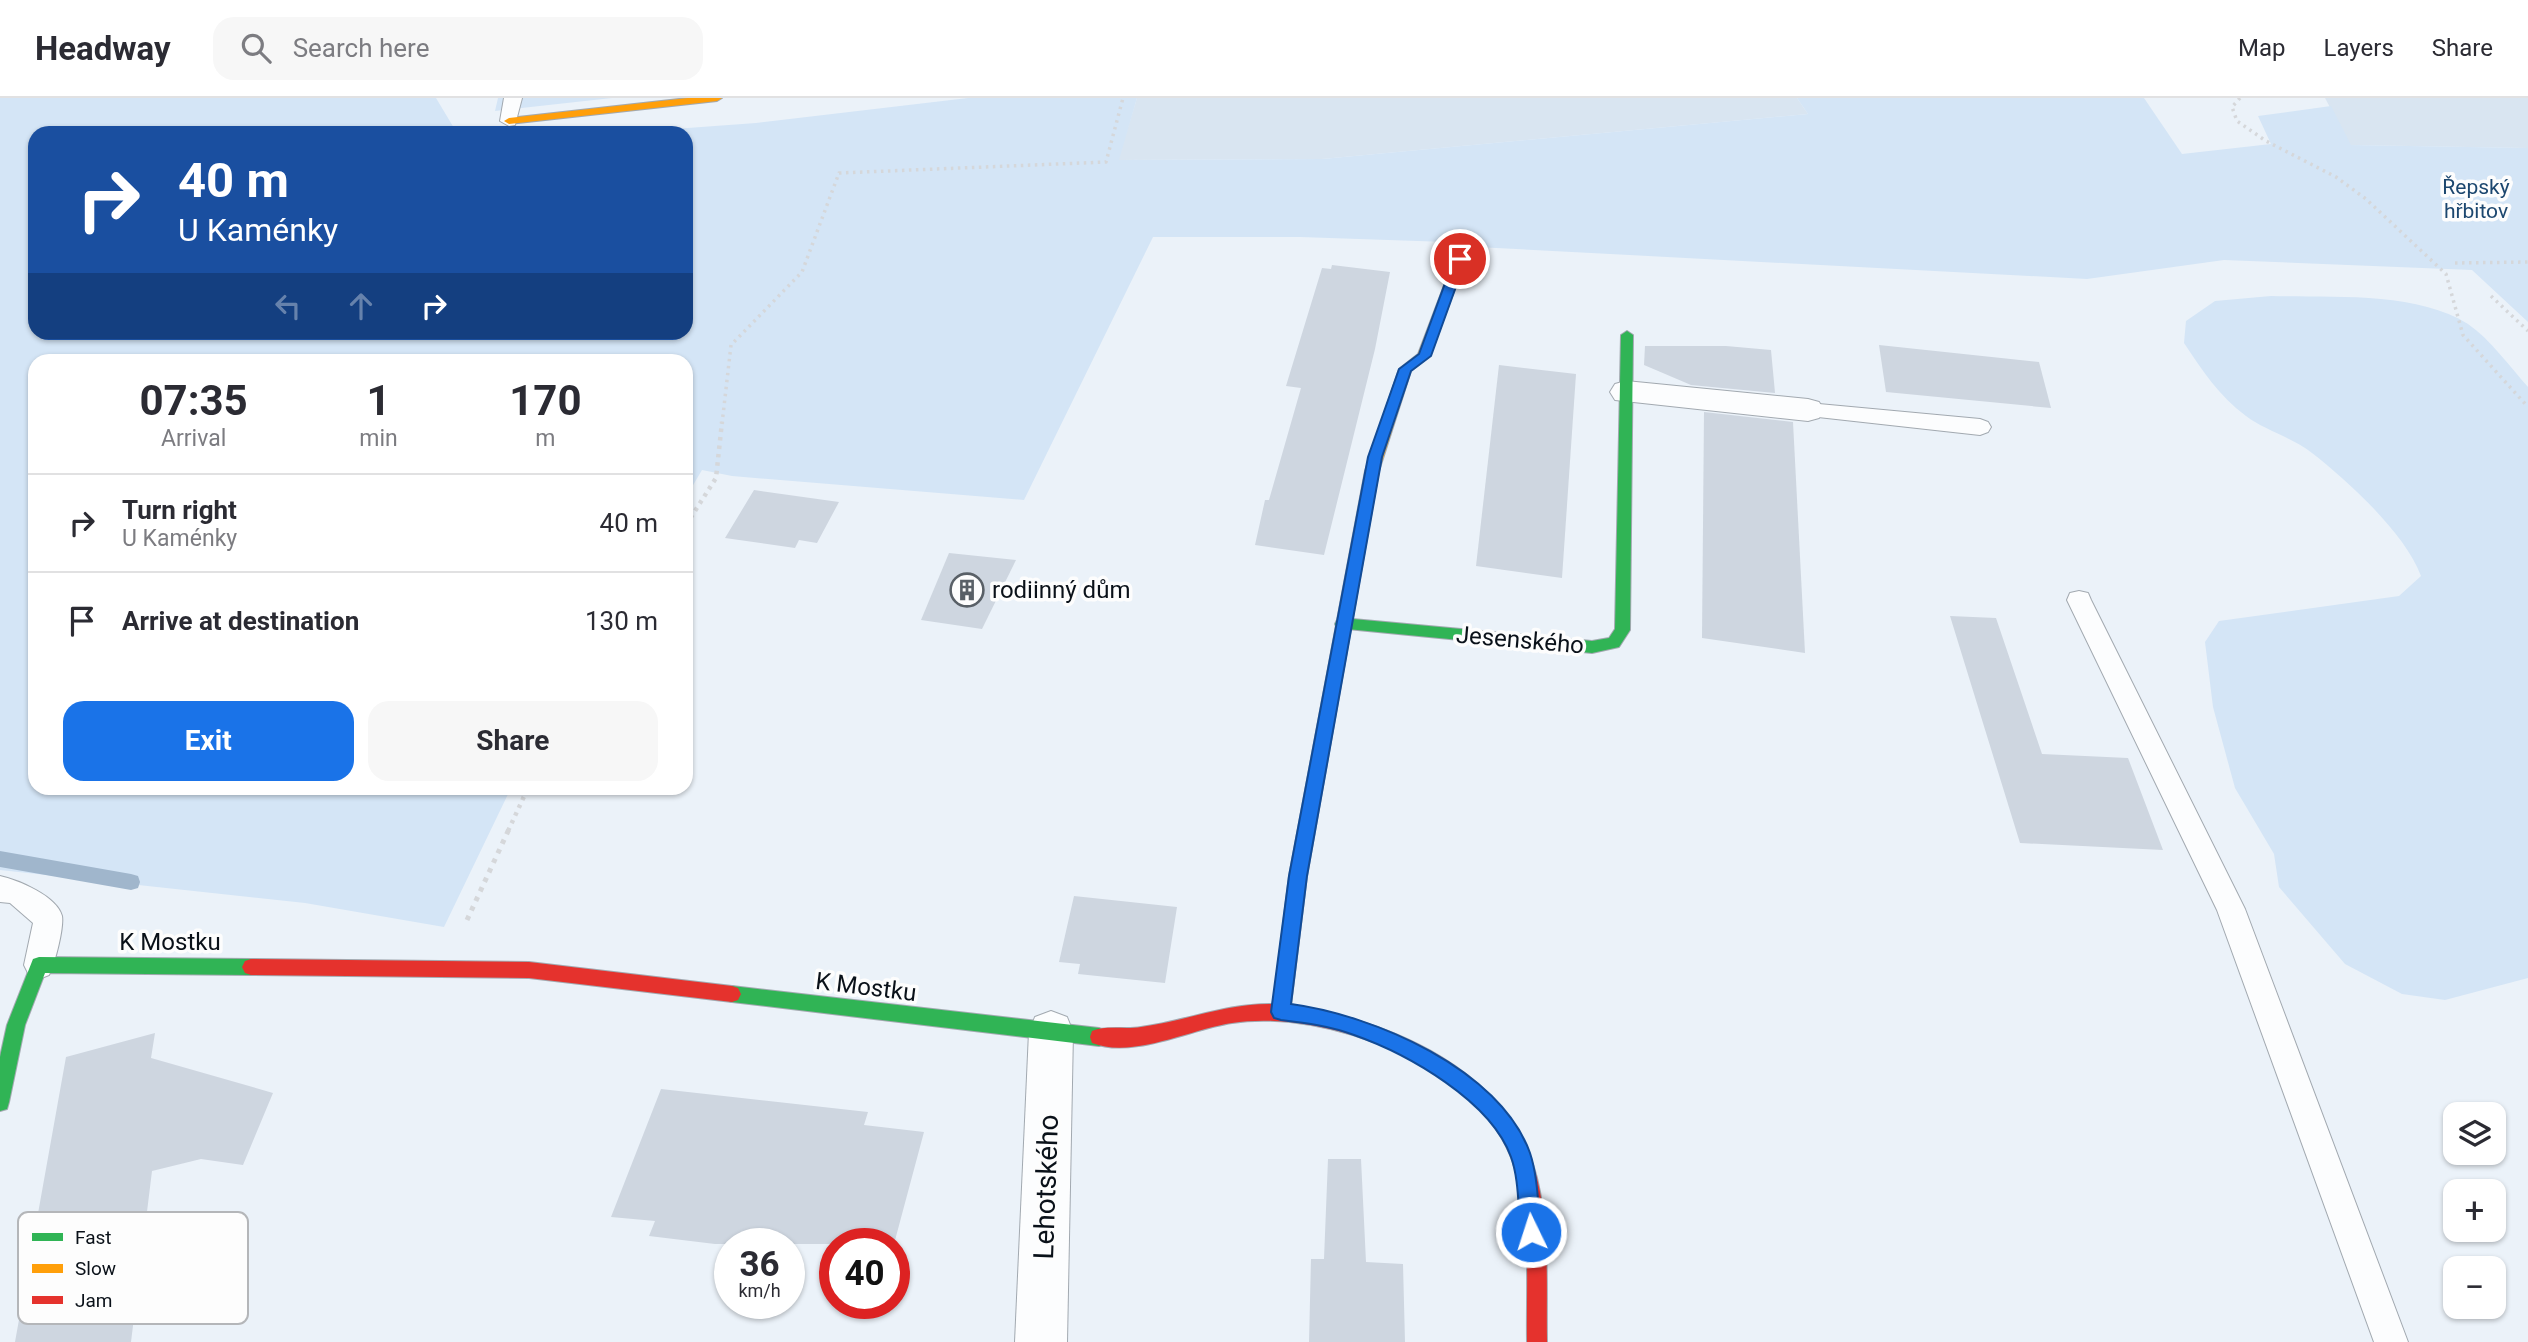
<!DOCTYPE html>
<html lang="en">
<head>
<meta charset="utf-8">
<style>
	:root { --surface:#fff; --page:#f7f7f7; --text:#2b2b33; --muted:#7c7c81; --line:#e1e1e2; --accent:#1a73e8 }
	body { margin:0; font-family:Roboto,sans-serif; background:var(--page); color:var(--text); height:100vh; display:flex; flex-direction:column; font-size:26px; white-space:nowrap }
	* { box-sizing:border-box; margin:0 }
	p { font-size:23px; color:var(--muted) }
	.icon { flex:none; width:38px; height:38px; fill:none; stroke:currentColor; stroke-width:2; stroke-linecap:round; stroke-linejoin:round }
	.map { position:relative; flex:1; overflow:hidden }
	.sheet { position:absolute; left:28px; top:256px; width:665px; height:441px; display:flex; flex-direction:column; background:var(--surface); border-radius:21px; box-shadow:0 2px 5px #0004 }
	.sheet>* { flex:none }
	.top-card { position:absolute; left:28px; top:28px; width:665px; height:214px; border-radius:21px; box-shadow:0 2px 5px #0004; background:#1a4fa0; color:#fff; overflow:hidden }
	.tools { position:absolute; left:2443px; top:1004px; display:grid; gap:14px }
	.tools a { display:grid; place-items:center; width:63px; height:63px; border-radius:14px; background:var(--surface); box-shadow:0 2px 5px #0004; font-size:35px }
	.speed { position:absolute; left:714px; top:1130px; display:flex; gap:14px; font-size:35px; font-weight:700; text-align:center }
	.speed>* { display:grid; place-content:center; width:91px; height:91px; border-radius:50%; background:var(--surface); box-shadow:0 2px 5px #0004; line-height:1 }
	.speed small { font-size:18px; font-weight:400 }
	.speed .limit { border:10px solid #d22; background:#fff; color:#111 }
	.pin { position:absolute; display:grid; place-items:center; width:60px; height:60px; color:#fff; margin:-30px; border:4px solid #fff; border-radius:50%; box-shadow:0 2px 7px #0007 }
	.me { position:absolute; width:77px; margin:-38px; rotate:356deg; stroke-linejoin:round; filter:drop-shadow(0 0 5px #0008) }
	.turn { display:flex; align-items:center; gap:24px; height:147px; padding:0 35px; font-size:32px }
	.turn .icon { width:91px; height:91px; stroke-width:2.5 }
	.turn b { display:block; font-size:49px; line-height:60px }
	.lanes { display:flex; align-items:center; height:66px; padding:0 35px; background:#0003; justify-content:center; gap:35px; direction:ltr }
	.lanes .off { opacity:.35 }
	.eta { display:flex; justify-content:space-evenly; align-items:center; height:119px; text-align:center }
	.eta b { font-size:42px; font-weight:700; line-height:49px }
	.cta { display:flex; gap:14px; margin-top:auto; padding:14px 35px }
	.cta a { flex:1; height:80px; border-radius:21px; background:var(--accent); color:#fff; font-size:28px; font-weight:700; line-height:80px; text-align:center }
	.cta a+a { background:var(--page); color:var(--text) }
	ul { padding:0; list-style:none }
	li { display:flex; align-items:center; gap:21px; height:98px; padding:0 35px; border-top:2px solid var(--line) }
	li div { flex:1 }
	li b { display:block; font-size:26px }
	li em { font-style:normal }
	header { display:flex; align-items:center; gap:42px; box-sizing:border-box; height:98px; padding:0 35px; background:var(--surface); border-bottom:2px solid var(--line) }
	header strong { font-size:33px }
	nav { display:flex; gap:38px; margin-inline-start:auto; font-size:24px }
	.search { width:490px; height:63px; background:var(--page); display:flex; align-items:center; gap:18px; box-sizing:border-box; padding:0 24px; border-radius:21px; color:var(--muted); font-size:26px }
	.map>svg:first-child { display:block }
	.built { fill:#d9e5f1 }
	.green { fill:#d4e5f6 }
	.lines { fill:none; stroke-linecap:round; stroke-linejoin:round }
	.stream { fill:#a0b6cc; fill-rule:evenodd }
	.building { fill:#ced6e0 }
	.lane-casing { stroke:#a2a9b0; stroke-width:2 }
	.street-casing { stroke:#a2a9b0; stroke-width:2 }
	.fast-casing { stroke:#a2a9b0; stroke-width:2 }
	.slow-casing { stroke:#a2a9b0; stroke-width:2 }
	.jam-casing { stroke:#a2a9b0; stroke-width:2 }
	.path-far2 { stroke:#d5d7da; stroke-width:3.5; stroke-dasharray:2.5 4.5; stroke-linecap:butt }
	.path-far1 { stroke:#d5d7da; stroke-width:4.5; stroke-dasharray:3.5 5; stroke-linecap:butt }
	.path { stroke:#d5d7da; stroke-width:5; stroke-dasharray:4.5 6; stroke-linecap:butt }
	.lane { fill:#fcfdfe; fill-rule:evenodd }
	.street { fill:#fcfdfe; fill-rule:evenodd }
	.fast { fill:#30b455; fill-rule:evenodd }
	.slow { fill:#ff9f0a; fill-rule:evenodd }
	.jam { fill:#e5322d; fill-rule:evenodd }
	.route { fill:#1a73e8; stroke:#114b97; stroke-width:2 }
	.labels { text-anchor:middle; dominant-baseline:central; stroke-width:7; stroke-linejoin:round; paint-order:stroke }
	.far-park-label { font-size:21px; fill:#1c476f; stroke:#fdfdfd }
	.poi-label { font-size:24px; fill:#0a1119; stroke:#fdfdfd; text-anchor:start }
	.street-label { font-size:24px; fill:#0a1119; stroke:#fdfdfd }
	.near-street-label { font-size:28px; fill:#0a1119; stroke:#fdfdfd }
	.key { fill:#fdfdfd; stroke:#b4b6b9; stroke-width:2 }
	.key-label { font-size:19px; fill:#0a1119 }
</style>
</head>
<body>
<header>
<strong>Headway</strong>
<div class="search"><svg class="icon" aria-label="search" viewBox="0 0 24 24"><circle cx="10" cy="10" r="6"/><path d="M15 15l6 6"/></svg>Search here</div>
<nav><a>Map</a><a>Layers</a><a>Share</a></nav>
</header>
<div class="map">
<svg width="2528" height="1244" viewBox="0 0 2528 1244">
	<rect width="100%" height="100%" fill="#ebf2f9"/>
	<g class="built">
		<polygon points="1137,0 1797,0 1808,16 1322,61 1118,62"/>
		<polygon points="2325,0 2528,0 2528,50 2350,47"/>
	</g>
	<g class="green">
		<polygon points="0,0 436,0 457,35 35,35 35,234 686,234 686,35 619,35 756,25 968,0 1137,0 1119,62 1322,61 1808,16 1797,0 2144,0 2182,56 2271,46 2258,18 2331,8 2351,47 2528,50 2528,224 2472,172 2224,162 2087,181 1477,149 1447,144 1300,139 1153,139 1024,402 732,378 702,372 686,399 686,262 35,262 35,690 511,690 444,829 305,805 0,772"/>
		<polygon points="498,0 612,0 495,13"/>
		<path d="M2271,198C2332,200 2415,193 2468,226C2490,241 2510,269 2528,289V880L2445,902L2402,896L2345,866L2279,789L2274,756L2235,690L2213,609L2205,544L2219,523L2399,498L2421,478C2405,435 2348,383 2312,355C2292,339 2266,333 2246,318C2219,298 2202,272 2184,245L2186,223L2215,203Z"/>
	</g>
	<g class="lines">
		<polygon class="stream" points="0,753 131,776 138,778 140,784 138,790 131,792 0,769"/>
	</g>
	<g class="building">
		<polygon points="1332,167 1390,174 1375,251 1324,457 1255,447 1265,402 1269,402 1301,290 1286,288 1322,170 1331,171"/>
		<polygon points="1879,247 2039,264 2051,310 1886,294"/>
		<polygon points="1645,248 1726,248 1771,252 1775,295 1691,287 1644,267"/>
		<polygon points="1499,267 1576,276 1562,480 1476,468"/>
		<polygon points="1704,314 1793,324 1805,555 1702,540"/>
		<polygon points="754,392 839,404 817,445 799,442 795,450 725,440"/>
		<polygon points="949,455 1016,462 982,531 921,522"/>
		<polygon points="1950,518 1996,520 2042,656 2128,660 2163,752 2020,745"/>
		<polygon points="1074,798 1177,809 1165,885 1078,876 1080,866 1059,864"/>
		<polygon points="155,935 151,960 273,995 243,1067 201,1061 152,1073 131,1244 15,1244 66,959"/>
		<polygon points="661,991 868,1014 864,1027 924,1034 894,1146 715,1146 649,1138 655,1123 611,1119"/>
		<polygon points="1328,1061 1361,1061 1366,1164 1403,1166 1405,1244 1309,1244 1311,1161 1324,1161"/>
	</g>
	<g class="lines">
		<defs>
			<g id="lane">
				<polygon points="504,0 522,0 515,27 509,28 500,23"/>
				<polygon points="1808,305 1980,321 1988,324 1991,329 1988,334 1980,337 1800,317 1797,312 1800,307"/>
				<polygon points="2079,493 2088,495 2091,502 2245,811 2408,1244 2374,1244 2217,812 2067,502 2070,495"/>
				<path d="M0,778C18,782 57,798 62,818C64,830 55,865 49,877L39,881L29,877L24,867L33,825L10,805L0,804Z"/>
			</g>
			<g id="street">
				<polygon points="1626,283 1808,301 1819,304 1824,312 1819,320 1808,323 1615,302 1610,294 1615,286"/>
				<polygon points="1051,913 1067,919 1073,934 1067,1244 1015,1244 1029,934 1035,919"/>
			</g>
			<g id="fast">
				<polygon points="1627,233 1633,237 1630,532 1619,549 1592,555 1337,530 1335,526 1337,522 1342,520 1592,543 1609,540 1615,531 1621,237"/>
				<polygon points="39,859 251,861 257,863 260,869 257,875 251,877 45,875 25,927 9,1004 7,1011 0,1013 0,959 7,927 33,861"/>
				<polygon points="732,888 1099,930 1106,933 1108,939 1106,945 1099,948 732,904 726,902 723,896 726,890"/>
			</g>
			<g id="slow">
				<polygon points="688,0 722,0 717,3 509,26 504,23 509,20"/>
				<polygon points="1460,157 1466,161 1430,258 1411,273 1379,373 1377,376 1367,376 1365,373 1399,271 1418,256 1454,161"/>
			</g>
			<g id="jam">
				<path d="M1372,368L1379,373L1307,778L1291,907C1392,924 1509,971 1537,1080C1550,1133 1546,1190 1547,1244H1527C1526,1185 1532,1122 1513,1065C1481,969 1326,910 1232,925C1191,931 1133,961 1092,945L1090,939L1092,933C1107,927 1125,932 1141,929C1186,923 1226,905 1273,906L1289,778L1365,373Z"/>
				<polygon points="251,861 529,864 732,888 738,890 741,896 738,902 732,904 529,880 251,877 245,875 242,869 245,863"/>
			</g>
		</defs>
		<use href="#lane" class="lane-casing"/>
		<use href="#street" class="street-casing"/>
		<use href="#fast" class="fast-casing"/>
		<use href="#slow" class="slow-casing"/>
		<use href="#jam" class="jam-casing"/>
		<g class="path-far2">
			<polyline points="2240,0 2232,9 2237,23 2266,43 2336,79 2366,101 2446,176 2463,237 2528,309"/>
			<polyline points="2455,165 2528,164"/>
			<polyline points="2491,198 2528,233"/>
			<polyline points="722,326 731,247 802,174 839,75 1106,64 1123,0"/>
		</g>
		<g class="path-far1">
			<polyline points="686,427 716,380 722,324"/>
			<polyline points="508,733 528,690"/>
		</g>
		<polyline class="path" points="467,822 509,731"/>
		<use href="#lane" class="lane"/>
		<use href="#street" class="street"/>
		<use href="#fast" class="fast"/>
		<use href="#slow" class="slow"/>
		<use href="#jam" class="jam"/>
	</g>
	<path class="route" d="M1460,157L1466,161L1431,258L1411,273L1382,359L1307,778L1291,906C1373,917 1500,971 1530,1055C1538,1079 1538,1109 1541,1134L1538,1141L1531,1144L1524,1141L1521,1134C1518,1111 1519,1081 1511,1059C1491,1003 1408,956 1354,937C1330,928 1306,925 1281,922L1274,920L1271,914L1289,778L1368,359L1399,271L1419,256L1454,161Z"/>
	<defs>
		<symbol id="building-ring" viewBox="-11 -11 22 22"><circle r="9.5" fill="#fdfdfd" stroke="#596067" stroke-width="1.5"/><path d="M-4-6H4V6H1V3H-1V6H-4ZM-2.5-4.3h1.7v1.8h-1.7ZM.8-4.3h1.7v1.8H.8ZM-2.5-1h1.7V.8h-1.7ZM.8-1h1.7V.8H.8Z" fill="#596067"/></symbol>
	</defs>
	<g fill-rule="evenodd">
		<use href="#building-ring" x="948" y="473" width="38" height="38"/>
	</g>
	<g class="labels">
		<g class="far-park-label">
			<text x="2476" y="89">Řepský<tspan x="2476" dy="24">hřbitov</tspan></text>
		</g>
		<g class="poi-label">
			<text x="992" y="492">rodiinný dům</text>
		</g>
		<g class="street-label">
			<text transform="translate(1520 542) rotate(5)">Jesenského</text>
			<text x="170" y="844">K Mostku</text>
			<text transform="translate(866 889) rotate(7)">K Mostku</text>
		</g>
		<g class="near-street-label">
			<text transform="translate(1046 1089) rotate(-88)">Lehotského</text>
		</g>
	</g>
	<rect x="18" y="1114" width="230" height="112" rx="10" class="key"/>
	<rect x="32" y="1135" width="31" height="8" fill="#30b455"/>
	<rect x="32" y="1166" width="31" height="9" fill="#ff9f0a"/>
	<rect x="32" y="1198" width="31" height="8" fill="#e5322d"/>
	<g class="key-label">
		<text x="75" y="1146">Fast</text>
		<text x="75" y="1177">Slow</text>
		<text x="75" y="1209">Jam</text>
	</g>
</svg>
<div class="tools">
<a><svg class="icon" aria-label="layers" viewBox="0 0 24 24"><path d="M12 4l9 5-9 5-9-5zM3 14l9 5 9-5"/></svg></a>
<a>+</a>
<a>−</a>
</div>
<div class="speed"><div>36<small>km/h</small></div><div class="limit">40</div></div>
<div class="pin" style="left:1460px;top:161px;background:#d93025"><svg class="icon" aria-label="arrive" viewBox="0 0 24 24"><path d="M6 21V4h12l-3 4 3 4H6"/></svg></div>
<svg class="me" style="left:1531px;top:1134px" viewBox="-20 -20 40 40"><circle r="17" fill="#1a73e8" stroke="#fff" stroke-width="3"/><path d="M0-11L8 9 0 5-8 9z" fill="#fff"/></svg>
<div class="top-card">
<div class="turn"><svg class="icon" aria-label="right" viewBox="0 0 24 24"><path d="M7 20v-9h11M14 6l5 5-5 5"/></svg><div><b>40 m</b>U Kaménky</div></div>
<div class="lanes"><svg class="icon off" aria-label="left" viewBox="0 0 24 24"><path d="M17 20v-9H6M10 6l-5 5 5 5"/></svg><svg class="icon off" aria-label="ahead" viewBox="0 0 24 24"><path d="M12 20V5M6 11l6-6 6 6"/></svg><svg class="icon" aria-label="right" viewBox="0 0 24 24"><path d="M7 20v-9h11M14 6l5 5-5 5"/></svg></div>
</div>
<section class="sheet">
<div class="eta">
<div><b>07:35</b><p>Arrival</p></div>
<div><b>1</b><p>min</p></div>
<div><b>170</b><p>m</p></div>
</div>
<ul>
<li><svg class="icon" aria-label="right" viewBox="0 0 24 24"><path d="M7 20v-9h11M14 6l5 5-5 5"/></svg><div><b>Turn right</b><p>U Kaménky</p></div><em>40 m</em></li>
<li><svg class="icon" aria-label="arrive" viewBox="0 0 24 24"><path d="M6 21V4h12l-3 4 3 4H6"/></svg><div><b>Arrive at destination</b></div><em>130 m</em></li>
</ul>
<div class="cta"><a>Exit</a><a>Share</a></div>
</section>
</div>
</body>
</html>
